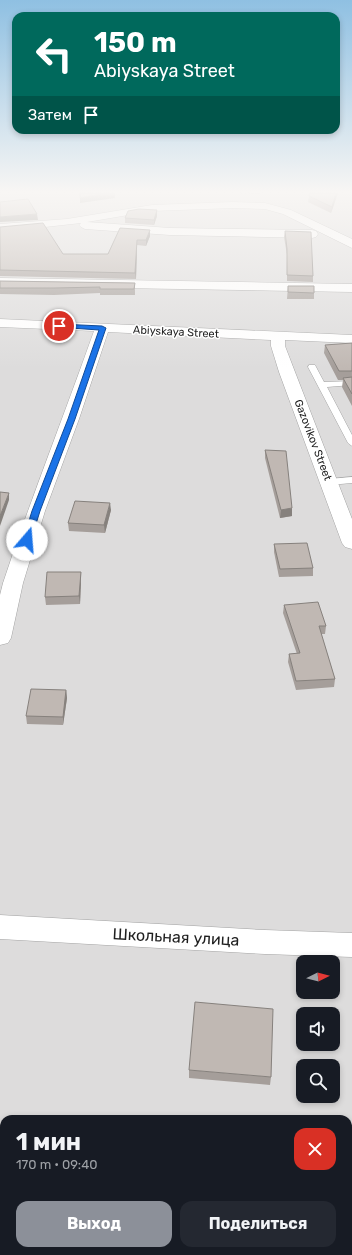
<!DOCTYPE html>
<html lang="ru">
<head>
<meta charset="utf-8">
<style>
	:root { --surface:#171b24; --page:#242831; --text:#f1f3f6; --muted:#9ea1a6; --accent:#8c9099 }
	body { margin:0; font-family:Rubik,sans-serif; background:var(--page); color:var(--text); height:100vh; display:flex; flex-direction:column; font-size:15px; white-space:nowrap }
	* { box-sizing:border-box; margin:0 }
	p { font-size:13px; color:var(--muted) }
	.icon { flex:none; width:22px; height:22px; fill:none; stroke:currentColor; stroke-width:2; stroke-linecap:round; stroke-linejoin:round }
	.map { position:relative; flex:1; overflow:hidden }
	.panel { position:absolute; left:0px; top:1115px; width:352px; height:140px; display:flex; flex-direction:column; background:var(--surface); border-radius:12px 12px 0 0; box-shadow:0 2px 6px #0003 }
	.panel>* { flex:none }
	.top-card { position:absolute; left:12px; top:12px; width:328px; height:122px; border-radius:12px; box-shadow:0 2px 6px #0003; background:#00695c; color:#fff; overflow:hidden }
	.needle { width:26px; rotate:84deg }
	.controls { position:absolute; left:296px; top:955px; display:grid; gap:8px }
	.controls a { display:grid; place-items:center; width:44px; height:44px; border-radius:8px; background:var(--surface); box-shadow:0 2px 6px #0003; font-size:20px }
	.pin { position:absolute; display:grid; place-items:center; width:34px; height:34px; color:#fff; margin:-17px; border:2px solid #fff; border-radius:50%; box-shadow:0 1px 4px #0007 }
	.me { position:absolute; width:44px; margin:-22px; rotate:18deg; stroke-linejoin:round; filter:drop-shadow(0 0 3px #0008) }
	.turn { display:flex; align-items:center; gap:14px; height:84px; padding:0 16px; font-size:18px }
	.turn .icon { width:52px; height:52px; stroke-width:2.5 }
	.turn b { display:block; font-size:28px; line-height:34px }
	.then { display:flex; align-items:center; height:38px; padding:0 16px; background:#0003; gap:8px; font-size:15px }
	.round { display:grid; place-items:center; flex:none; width:42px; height:42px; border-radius:12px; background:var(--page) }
	.summary { display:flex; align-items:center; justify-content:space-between; height:68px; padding:0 16px }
	h1 { font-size:24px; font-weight:700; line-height:30px }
	.cta { display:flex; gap:8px; margin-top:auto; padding:8px 16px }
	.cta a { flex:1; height:46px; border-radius:12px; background:var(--accent); color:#fff; font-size:16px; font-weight:700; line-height:46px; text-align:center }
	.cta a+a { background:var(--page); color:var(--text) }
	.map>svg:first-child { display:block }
	.residential { fill:#dddcdc; fill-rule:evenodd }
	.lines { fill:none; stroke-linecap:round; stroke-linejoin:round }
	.lane-casing { stroke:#a3a3a3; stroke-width:1 }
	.street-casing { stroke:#a3a3a3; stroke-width:1 }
	.lane { fill:#fff; fill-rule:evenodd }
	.street { fill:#fff; fill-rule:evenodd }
	.wall { fill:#a59e9a }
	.shaded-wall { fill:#86817d }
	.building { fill:#c0b8b3; stroke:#86817d }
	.route { fill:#1a73e8; stroke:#114b97 }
	.labels { text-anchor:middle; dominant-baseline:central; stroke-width:3; stroke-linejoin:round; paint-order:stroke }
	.far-street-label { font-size:11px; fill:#1f1f1f; stroke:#fff }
	.near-street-label { font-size:16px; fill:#1f1f1f; stroke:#fff }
</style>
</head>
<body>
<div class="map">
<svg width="352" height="1255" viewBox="0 0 352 1255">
	<rect width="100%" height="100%" fill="#efece6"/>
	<path class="residential" d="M0,193H352V1255H0ZM303,962H333V992H303ZM303,1014H333V1044H303ZM303,1066H333V1096H303ZM4,1119H348V1251H4Z"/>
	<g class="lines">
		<defs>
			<g id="lane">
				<polygon points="309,365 315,365 324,382 352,381 352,385 327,387 352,435 352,446 348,443 308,367"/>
				<polygon points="352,477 352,483 329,485 324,482 329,479"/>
				<rect x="0" y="1157" width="4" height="18"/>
				<polygon points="348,1157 352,1159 352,1177 348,1175"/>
			</g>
			<g id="street">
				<polygon points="233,202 265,203 291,210 352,239 352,248 283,214 265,209 233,208 152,211 87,222 170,228 312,230 316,231 318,234 316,237 312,238 170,235 85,229 81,227 79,225 81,223 0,232 0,224 67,219 152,205"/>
				<polygon points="0,278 352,284 352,292 0,286"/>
				<path d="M0,319L352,335V343L285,340V346L295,372L352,519V549L345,547L342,543L279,372L271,346V340L108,332L79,419L45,511L23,583L11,638L8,643L0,645V595L3,583C31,498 64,416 94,331L0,327Z"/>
				<polygon points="0,915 265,930 352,933 352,957 265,954 0,939"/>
			</g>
		</defs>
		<use href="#lane" class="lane-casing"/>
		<use href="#street" class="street-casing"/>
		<use href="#lane" class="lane"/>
		<use href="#street" class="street"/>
	</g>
	<g class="wall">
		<polygon points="237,193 260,193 260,194"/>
		<polygon points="310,193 338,193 331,213 308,202 309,196"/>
		<polygon points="157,210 157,216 154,225 125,223 125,218"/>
		<polygon points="0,227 63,254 108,254 120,228 150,236 146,246 137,245 136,279 0,276"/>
		<polygon points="285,231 313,276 313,282 287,281 287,255 284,237"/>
		<polygon points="0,281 135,283 135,295 100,295 100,293 54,295 0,294"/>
		<polygon points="288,286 314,293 314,299 287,299"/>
		<polygon points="352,343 352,406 342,387 343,380 338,380 324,353 325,345"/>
		<polygon points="265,450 292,516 280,518 265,458"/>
		<polygon points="111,510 105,533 69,531 68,523"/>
		<polygon points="274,544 313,568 313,576 279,577 274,552"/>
		<polygon points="81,572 81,580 80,604 46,605 45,597"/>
		<polygon points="284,605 326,626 325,634 321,634 335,679 334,687 296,690 288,662 289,654 297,654 283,613"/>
		<polygon points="66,690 67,698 63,725 27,724 26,716"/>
		<polygon points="189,1070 271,1077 270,1085 189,1078"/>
	</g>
	<g class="shaded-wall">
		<polygon points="109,193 115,193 115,198 80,203 80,198"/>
		<polygon points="336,193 338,193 331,213 332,207"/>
		<polygon points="157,210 157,216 154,225 154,220"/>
		<polygon points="37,214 38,220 0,222 0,217"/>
		<polygon points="150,230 150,236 146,246 146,240"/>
		<polygon points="137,240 137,245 136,279 135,273"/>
		<polygon points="9,493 9,500 0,526 0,516"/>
		<polygon points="110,503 111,510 105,533 104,525"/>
		<polygon points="292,508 292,516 280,518 281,510"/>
		<polygon points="81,572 81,580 80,604 79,596"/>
		<polygon points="66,690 67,698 63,725 63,717"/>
	</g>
	<g class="building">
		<polygon points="80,193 109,193 80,198"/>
		<polygon points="310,193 336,193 332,207 309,196"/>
		<polygon points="28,199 37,214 0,217 0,202"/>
		<polygon points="139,209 157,210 154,220 125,218 128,211"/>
		<polygon points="43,223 63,254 108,254 120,228 150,230 146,240 137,240 135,273 0,270 0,227"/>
		<polygon points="285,231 311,232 313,276 287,275 287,249"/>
		<polygon points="0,281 135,283 134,289 100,289 100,287 54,288 0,288"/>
		<polygon points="288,286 314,286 314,293 288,292"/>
		<polygon points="352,343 352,371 339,371 325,345"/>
		<polygon points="352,377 352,394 343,378"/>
		<polygon points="265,450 286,451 292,508 281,510"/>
		<polygon points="0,492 9,493 0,516"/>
		<polygon points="75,501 110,503 104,525 68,523"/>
		<polygon points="307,543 313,568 280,569 274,544"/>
		<polygon points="47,572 81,572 79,596 45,597"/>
		<polygon points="318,602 326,626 319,626 335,679 296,681 289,654 300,653 284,605"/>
		<polygon points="31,689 66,690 63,717 26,716"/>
		<polygon points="195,1002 273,1009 271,1077 189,1070"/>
		<polygon points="39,1251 79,1251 86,1255 37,1255"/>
	</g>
	<linearGradient id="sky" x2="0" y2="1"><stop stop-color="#8fc0e2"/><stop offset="0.52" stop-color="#f8f6f4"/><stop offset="1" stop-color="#f8f6f4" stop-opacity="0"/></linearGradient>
	<rect width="352" height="369" fill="url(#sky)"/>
	<polygon class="route" points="59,324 102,326 106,328 75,419 40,511 31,540 27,542 23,540 32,511 68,419 99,330 56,327 56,326"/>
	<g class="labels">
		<g class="far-street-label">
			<text transform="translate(176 332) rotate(3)">Abiyskaya Street</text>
			<text transform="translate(313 440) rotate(69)">Gazovikov Street</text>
		</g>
		<g class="near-street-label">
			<text transform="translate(176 937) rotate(3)">Школьная улица</text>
		</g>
	</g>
</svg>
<div class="controls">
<a><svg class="needle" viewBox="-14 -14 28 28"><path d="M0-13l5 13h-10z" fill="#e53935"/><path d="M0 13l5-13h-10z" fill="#9ea1a6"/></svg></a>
<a><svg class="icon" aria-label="sound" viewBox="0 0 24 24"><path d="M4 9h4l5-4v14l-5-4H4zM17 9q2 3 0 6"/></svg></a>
<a><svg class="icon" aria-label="search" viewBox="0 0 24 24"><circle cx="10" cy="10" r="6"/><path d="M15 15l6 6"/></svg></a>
</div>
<div class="pin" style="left:59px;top:326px;background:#d93025"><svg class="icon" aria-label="arrive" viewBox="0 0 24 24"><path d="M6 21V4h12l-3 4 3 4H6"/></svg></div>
<svg class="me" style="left:27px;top:540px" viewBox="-20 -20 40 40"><circle r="19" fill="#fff"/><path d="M0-13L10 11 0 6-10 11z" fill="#1a73e8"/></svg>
<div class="top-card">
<div class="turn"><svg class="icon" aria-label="left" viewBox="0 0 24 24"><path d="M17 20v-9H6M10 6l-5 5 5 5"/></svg><div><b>150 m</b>Abiyskaya Street</div></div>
<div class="then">Затем<svg class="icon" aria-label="arrive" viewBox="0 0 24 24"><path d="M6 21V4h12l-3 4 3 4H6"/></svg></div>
</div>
<section class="panel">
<div class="summary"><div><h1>1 мин</h1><p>170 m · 09:40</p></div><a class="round" style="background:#d93025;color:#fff"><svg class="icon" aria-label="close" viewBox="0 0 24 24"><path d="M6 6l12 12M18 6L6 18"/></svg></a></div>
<div class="cta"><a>Выход</a><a>Поделиться</a></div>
</section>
</div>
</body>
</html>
